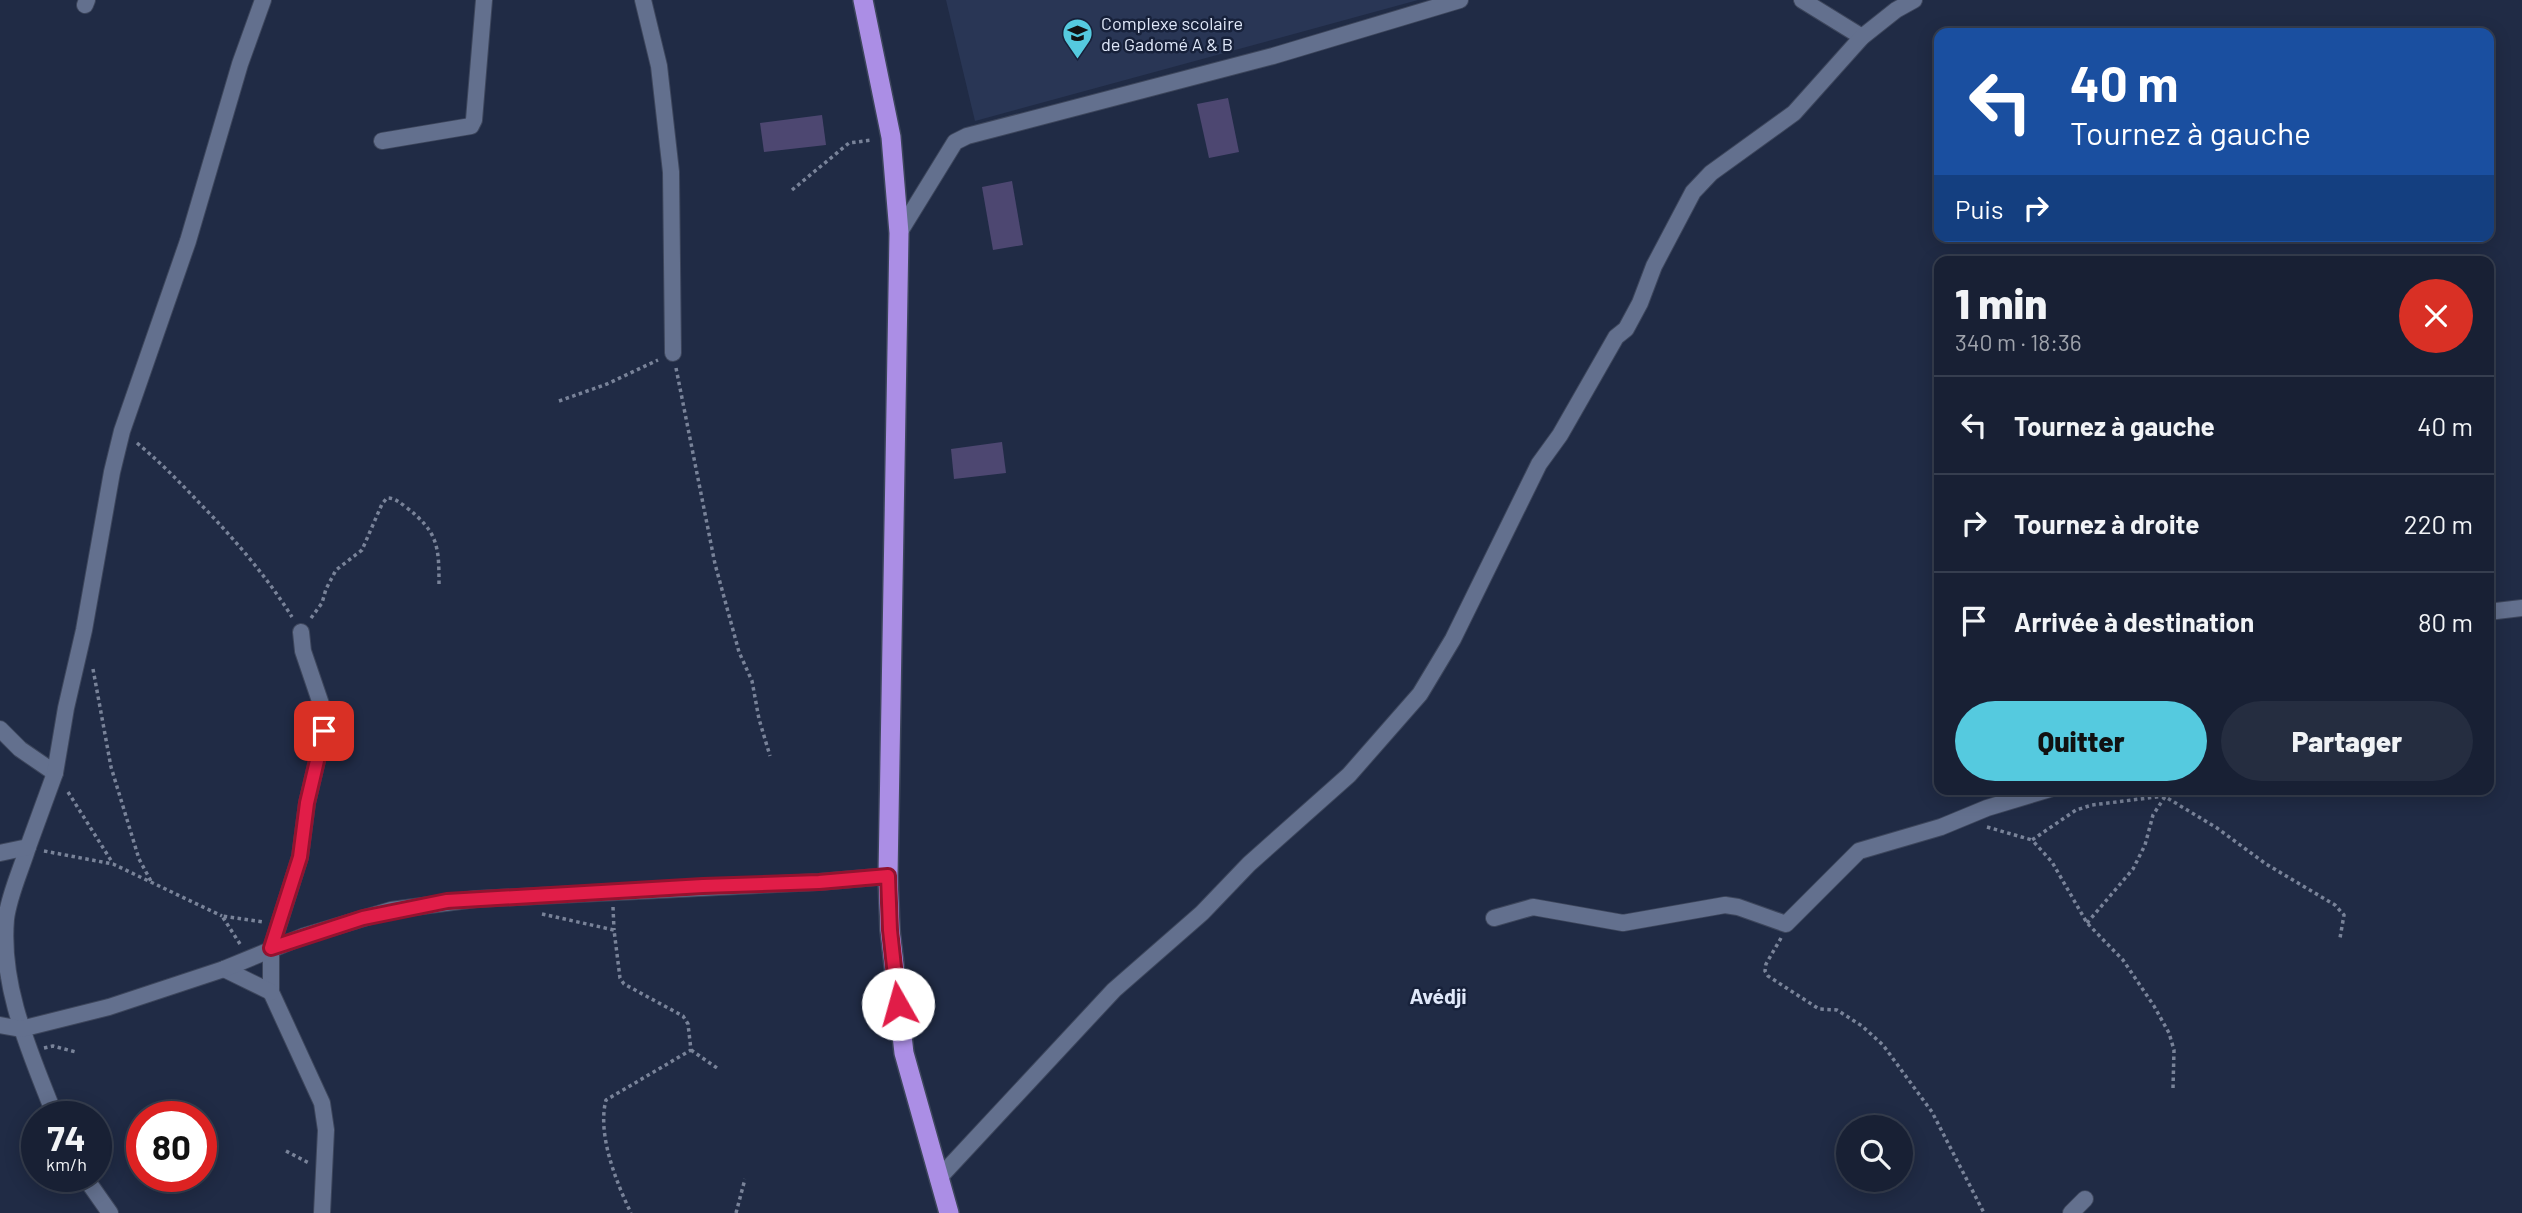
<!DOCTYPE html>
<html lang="fr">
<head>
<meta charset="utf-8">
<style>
	:root { --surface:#182034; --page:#252d40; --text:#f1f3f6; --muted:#9fa3ac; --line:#363e4f; --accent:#55cadf }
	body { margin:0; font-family:Barlow,sans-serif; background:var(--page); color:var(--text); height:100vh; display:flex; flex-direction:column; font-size:26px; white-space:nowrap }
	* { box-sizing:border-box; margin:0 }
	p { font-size:23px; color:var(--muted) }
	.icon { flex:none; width:38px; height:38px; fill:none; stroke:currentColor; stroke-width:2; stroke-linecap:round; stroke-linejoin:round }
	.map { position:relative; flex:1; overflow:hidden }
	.sheet { position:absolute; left:1934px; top:256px; width:560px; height:539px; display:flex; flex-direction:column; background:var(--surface); border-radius:14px; box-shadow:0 4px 18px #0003,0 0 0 2px var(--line) }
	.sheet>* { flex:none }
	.guide { position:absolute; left:1934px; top:28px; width:560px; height:214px; border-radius:14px; box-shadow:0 4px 18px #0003,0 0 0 2px var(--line); background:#1a4fa0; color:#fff; overflow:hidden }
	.buttons { position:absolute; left:1836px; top:1115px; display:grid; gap:14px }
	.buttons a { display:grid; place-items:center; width:77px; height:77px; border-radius:50%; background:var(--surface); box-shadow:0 4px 18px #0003,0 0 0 2px var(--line); font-size:35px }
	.speed { position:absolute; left:21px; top:1101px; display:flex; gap:14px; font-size:35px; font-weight:700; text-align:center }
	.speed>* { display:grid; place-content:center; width:91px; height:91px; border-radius:50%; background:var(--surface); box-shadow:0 4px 18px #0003,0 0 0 2px var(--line); line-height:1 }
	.speed small { font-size:18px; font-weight:400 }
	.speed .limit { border:10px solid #d22; background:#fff; color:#111 }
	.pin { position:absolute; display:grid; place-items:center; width:60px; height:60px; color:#fff; margin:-30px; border-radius:14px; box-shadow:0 4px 10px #0006 }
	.me { position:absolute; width:77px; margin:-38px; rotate:353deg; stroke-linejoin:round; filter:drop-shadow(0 0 5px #0008) }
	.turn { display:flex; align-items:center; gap:24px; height:147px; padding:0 21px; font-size:32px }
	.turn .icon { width:91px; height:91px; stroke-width:2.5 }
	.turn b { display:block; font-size:49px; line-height:60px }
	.then { display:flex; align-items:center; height:66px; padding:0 21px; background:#0003; gap:14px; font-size:26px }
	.round { display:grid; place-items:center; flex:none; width:74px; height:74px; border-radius:37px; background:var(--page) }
	.headline { display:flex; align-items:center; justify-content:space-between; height:119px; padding:0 21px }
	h1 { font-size:42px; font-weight:800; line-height:52px }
	.button { display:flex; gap:14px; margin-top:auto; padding:14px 21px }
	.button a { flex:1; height:80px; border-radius:42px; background:var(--accent); color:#111; font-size:28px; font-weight:800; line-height:80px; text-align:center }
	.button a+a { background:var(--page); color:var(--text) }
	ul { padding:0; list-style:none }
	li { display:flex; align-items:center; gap:21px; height:98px; padding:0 21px; border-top:2px solid var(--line) }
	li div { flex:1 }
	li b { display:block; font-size:26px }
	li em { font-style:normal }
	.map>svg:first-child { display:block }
	.built { fill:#293655 }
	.building { fill:#4d4771 }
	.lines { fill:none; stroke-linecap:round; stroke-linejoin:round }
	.minor-casing { stroke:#3d465c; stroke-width:18 }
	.trunk-casing { stroke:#3d465c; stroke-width:22 }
	.path { stroke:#798399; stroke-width:3.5; stroke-dasharray:3.5 3.5; stroke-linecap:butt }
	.minor { stroke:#63708e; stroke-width:16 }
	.trunk { stroke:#ab8ee5; stroke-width:19 }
	.route-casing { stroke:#92132f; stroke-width:18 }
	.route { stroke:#e11d48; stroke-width:12 }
	.labels { text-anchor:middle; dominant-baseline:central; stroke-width:5; stroke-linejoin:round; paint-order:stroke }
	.poi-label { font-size:18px; fill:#e0e8f9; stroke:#17213a; text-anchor:start }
	.quarter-label { font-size:21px; font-weight:bold; fill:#e0e8f9; stroke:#17213a }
</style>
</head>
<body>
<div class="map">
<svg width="2522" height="1213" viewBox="0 0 2522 1213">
	<rect width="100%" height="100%" fill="#202b45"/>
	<polygon class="built" points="946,0 1418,0 975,121"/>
	<g class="building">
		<polygon points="1228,98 1239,152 1209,158 1197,104"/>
		<polygon points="822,115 826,145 764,152 760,123"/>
		<polygon points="1012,181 1023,245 993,250 982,187"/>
		<polygon points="1002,442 1006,473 954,479 951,449"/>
	</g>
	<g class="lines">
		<defs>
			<g id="minor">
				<polyline points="643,0 659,66 671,172 673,353"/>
				<polyline points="1802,0 1862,37"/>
				<polyline points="85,5 87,0"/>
				<polyline points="382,141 471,126 474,120 484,0"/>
				<polyline points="899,233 955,142 967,136 1273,56 1460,0"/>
				<polyline points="2488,612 2522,608"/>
				<polyline points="301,632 303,651 321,704 324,731 307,803 300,857 271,949 271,992 322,1103 326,1130 322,1213"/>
				<polyline points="0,729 20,749 55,773"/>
				<path d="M28,847C21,870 9,895 6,919C0,988 31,1054 55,1116"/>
				<polyline points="0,853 28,847 55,773 66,708 84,630 112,472 122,431 188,241 240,64 263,0"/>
				<polyline points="1494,918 1533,907 1623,923 1725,905 1738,907 1786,924 1859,851 1941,827 1987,808 2050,789"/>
				<polyline points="224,969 271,992"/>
				<polyline points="0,1025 21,1029 109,1007 224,969 304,936 391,910 476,899 819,882 888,876"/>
				<polyline points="84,1176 110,1213"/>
				<polyline points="938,1179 1114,990 1202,913 1249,864 1349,775 1420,694 1453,639 1539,464 1560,435 1616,337 1626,329 1640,303 1654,266 1693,192 1711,173 1794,113 1862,37 1896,10 1914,0"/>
				<polyline points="2071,1213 2085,1199"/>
			</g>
			<polyline id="trunk" points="863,0 891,137 899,233 888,876 890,930 904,1053 949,1213"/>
		</defs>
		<use href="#minor" class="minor-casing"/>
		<use href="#trunk" class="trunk-casing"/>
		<g class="path">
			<polyline points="792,190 849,143 872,140"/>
			<polyline points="676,368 715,564 739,652 752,681 759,719 770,756"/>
			<polyline points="559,401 607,384 658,360"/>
			<path d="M137,443C166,467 186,489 211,515C241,547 269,580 292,617"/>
			<path d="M311,618L322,603L326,589L336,570L362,550L382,504L387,498C395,498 399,502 406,507C438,532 439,546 439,584"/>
			<polyline points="93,669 111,767 139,859 152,883"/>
			<polyline points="68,792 112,862"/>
			<polyline points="1987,827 2032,840"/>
			<polyline points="44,851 113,864 222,916"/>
			<polyline points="613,907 614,930"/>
			<path d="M542,914L614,930L620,978L624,984L683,1016L688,1024L691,1050L606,1100C597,1134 616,1182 631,1213"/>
			<polyline points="2087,923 2133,869 2145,845 2153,815 2170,789"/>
			<polyline points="1781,938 1766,964 1765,971 1768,976 1819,1009 1837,1010 1862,1026 1883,1045 1932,1112 1984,1213"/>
			<polyline points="240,944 222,916 264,922"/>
			<polyline points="44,1048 53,1046 76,1052"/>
			<polyline points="691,1050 717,1068"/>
			<polyline points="2173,1088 2174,1050 2169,1033 2154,1006 2123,960 2087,923 2052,862 2032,840 2076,810 2092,805 2164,796 2217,828 2266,864 2335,905 2344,915 2340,938"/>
			<polyline points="286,1151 309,1163"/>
			<polyline points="736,1213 745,1179"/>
		</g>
		<use href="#minor" class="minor"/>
		<use href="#trunk" class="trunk"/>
	</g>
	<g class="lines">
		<defs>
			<polyline id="route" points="324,731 307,803 300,857 271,948 363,918 447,901 703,886 819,882 888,876 890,930 898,1004"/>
		</defs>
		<use href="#route" class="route-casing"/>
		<use href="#route" class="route"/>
	</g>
	<defs>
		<symbol id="school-pin" viewBox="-11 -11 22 30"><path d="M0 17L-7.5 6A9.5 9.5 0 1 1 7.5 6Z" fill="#55cadf" stroke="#17213a"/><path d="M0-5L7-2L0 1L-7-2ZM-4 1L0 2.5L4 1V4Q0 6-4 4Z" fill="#111"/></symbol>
	</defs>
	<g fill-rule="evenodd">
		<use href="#school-pin" x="1060" y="16" width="35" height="47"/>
	</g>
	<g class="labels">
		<g class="poi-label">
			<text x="1101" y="23">Complexe scolaire<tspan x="1101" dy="21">de Gadomé A &amp; B</tspan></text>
		</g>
		<g class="quarter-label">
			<text x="1438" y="995">Avédji</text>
		</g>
	</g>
</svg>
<div class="buttons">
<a><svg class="icon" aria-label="search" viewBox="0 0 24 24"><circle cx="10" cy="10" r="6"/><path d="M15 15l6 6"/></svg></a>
</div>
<div class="speed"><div>74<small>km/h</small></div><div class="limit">80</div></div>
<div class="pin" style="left:324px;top:731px;background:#d93025"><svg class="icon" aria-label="arrive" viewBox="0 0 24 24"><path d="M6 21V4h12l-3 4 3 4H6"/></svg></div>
<svg class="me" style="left:898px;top:1004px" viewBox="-20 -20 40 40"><circle r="19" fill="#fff"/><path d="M0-13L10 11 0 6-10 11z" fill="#e11d48"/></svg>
<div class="guide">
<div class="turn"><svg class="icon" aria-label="left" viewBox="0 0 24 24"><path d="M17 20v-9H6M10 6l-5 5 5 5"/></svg><div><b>40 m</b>Tournez à gauche</div></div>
<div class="then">Puis<svg class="icon" aria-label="right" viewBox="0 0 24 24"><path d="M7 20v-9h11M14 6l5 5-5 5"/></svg></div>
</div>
<section class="sheet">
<div class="headline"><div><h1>1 min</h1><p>340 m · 18:36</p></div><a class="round" style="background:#d93025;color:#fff"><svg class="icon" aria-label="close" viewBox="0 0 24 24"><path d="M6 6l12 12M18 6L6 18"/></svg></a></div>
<ul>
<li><svg class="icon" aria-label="left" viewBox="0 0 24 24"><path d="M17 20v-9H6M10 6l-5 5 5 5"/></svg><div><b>Tournez à gauche</b></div><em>40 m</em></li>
<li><svg class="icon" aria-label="right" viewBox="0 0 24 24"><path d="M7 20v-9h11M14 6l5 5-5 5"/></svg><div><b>Tournez à droite</b></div><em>220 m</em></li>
<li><svg class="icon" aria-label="arrive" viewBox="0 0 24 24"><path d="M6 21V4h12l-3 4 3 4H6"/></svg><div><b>Arrivée à destination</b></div><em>80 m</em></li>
</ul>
<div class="button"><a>Quitter</a><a>Partager</a></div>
</section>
</div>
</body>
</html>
